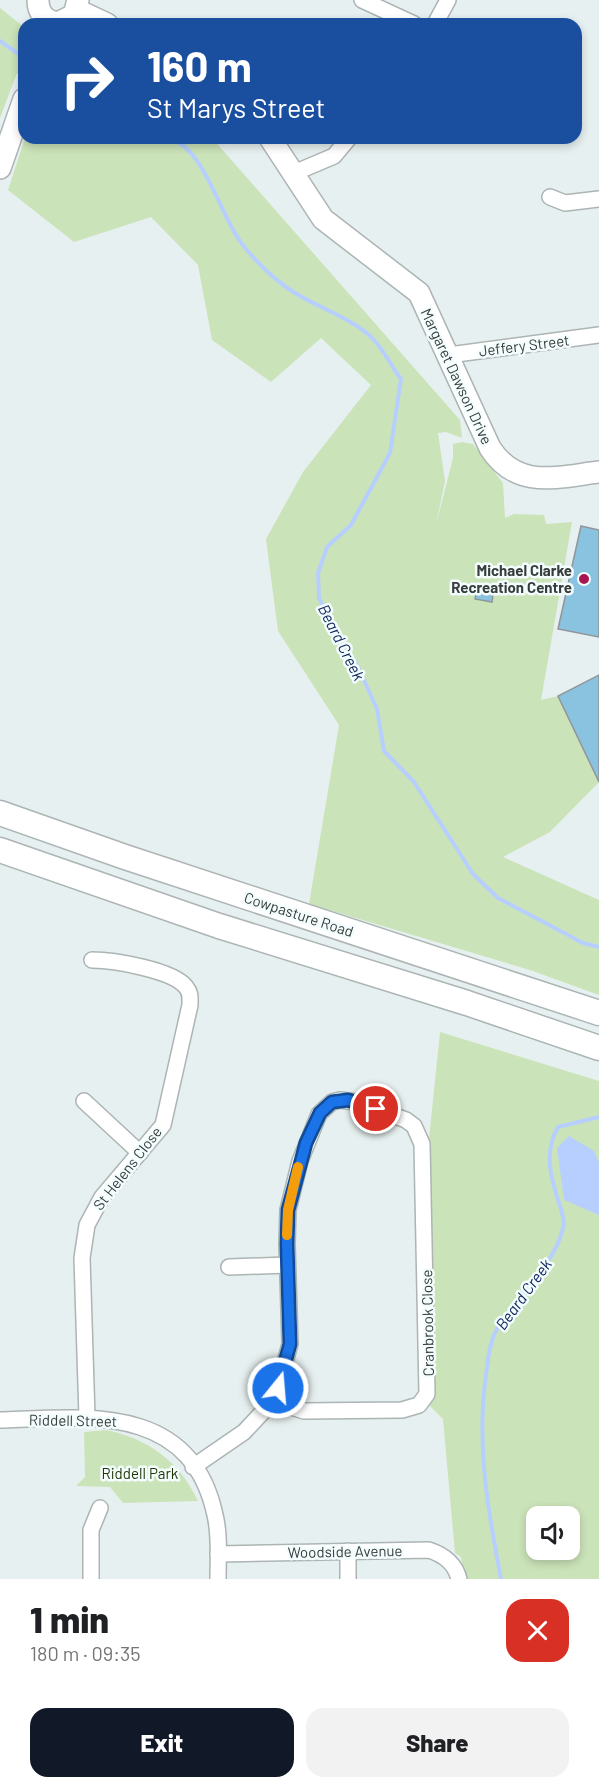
<!DOCTYPE html>
<html lang="en">
<head>
<meta charset="utf-8">
<style>
	:root { --surface:#fff; --page:#f2f2f2; --text:#202124; --muted:#757577; --accent:#111827 }
	body { margin:0; font-family:Barlow,sans-serif; background:var(--page); color:var(--text); height:100vh; display:flex; flex-direction:column; font-size:22px; white-space:nowrap }
	* { box-sizing:border-box; margin:0 }
	p { font-size:20px; color:var(--muted) }
	.icon { flex:none; width:33px; height:33px; fill:none; stroke:currentColor; stroke-width:2; stroke-linecap:round; stroke-linejoin:round }
	.map { position:relative; height:1579px; overflow:hidden }
	.details { display:flex; flex-direction:column; background:var(--surface); flex:1 }
	.details>* { flex:none }
	.top-card { position:absolute; left:18px; top:18px; width:564px; height:126px; border-radius:18px; box-shadow:0 3px 9px #0003; background:#1a4fa0; color:#fff; overflow:hidden }
	.tools { position:absolute; left:526px; top:1506px; display:grid; gap:12px }
	.tools a { display:grid; place-items:center; width:54px; height:54px; border-radius:12px; background:var(--surface); box-shadow:0 3px 9px #0003; font-size:30px }
	.pin { position:absolute; display:grid; place-items:center; width:51px; height:51px; color:#fff; margin:-26px; border:3px solid #fff; border-radius:50%; box-shadow:0 2px 6px #0007 }
	.me { position:absolute; width:66px; margin:-33px; rotate:17deg; stroke-linejoin:round; filter:drop-shadow(0 0 4px #0008) }
	.turn { display:flex; align-items:center; gap:21px; height:126px; padding:0 30px; font-size:27px }
	.turn .icon { width:78px; height:78px; stroke-width:2.5 }
	.turn b { display:block; font-size:42px; line-height:51px }
	.round { display:grid; place-items:center; flex:none; width:63px; height:63px; border-radius:18px; background:var(--page) }
	.overview { display:flex; align-items:center; justify-content:space-between; height:102px; padding:0 30px }
	h1 { font-size:36px; font-weight:800; line-height:45px }
	.action { display:flex; gap:12px; margin-top:auto; padding:12px 30px }
	.action a { flex:1; height:69px; border-radius:18px; background:var(--accent); color:#fff; font-size:24px; font-weight:800; line-height:69px; text-align:center }
	.action a+a { background:var(--page); color:var(--text) }
	.map>svg:first-child { display:block }
	.green { fill:#cbe3b9; fill-rule:evenodd }
	.water { fill:#b7cfff }
	.lines { fill:none; stroke-linecap:round; stroke-linejoin:round }
	.stream { stroke:#b7cfff; stroke-width:4 }
	.building { fill:#8ac3df; stroke:#90969a; stroke-width:1.5 }
	.street-casing { stroke:#acb4b4; stroke-width:18 }
	.secondary-casing { stroke:#acb4b4; stroke-width:24 }
	.primary-casing { stroke:#acb4b4; stroke-width:27 }
	.street { stroke:#fff; stroke-width:15 }
	.secondary { stroke:#fff; stroke-width:21 }
	.primary { stroke:#fff; stroke-width:24 }
	.route-casing { stroke:#114b97; stroke-width:15 }
	.route { stroke:#1a73e8; stroke-width:10 }
	.slow { stroke:#f59e0b; stroke-width:10 }
	.poi-dot { fill:#a71652; stroke:#f4fdfd; stroke-width:2 }
	.labels { text-anchor:middle; dominant-baseline:central; stroke-width:5; stroke-linejoin:round; paint-order:stroke }
	.street-label { font-size:15px; fill:#383c3c; stroke:#f4fdfd }
	.poi-label { font-size:15px; font-weight:bold; fill:#383c3c; stroke:#f4fdfd; text-anchor:end }
	.park-label { font-size:15px; fill:#1f3602; stroke:#f4fdfd }
	.water-label { font-size:16px; font-style:italic; fill:#132960; stroke:#f4fdfd }
</style>
</head>
<body>
<div class="map">
<svg width="599" height="1579" viewBox="0 0 599 1579">
	<rect width="100%" height="100%" fill="#e7f0f0"/>
	<g class="green">
		<polygon points="0,8 24,27 24,78 17,73 0,118"/>
		<polygon points="25,138 212,138 460,420 462,438 446,432 438,433 445,481 436,525 453,458 453,444 462,442 473,444 503,483 505,518 514,514 544,515 546,524 572,522 541,700 558,696 599,782 550,832 503,857 599,900 599,995 530,970 309,904 339,725 278,631 266,539 303,472 371,385 321,338 271,382 212,340 198,265 151,217 74,242 8,190"/>
		<path d="M440,1032L599,1081V1579H465L461,1557L455,1553L443,1419L429,1405L433,1385L429,1139ZM537,1516H570V1550H537Z"/>
		<path d="M106,1430C149,1439 179,1461 198,1501L123,1503L110,1487L76,1486L85,1477L84,1432Z"/>
	</g>
	<polygon class="water" points="569,1136 594,1151 599,1162 599,1215 564,1200 557,1148"/>
	<g class="lines">
		<g class="stream">
			<polyline points="0,41 23,57"/>
			<path d="M170,138C207,151 220,219 246,249C257,262 272,277 286,287C312,306 344,314 369,335C382,346 391,366 401,379L390,453L351,525L327,547L318,573L319,598L332,626L358,667L377,709L384,751L414,782L473,874L498,898L583,943L599,947"/>
			<path d="M501,1579C488,1511 476,1444 486,1375C488,1361 489,1343 496,1331C516,1295 553,1269 563,1228C565,1222 562,1212 560,1206C551,1179 543,1153 558,1127L599,1117"/>
		</g>
	</g>
	<g class="building">
		<polygon points="581,526 599,530 599,637 558,629"/>
		<polygon points="477,590 493,594 492,602 475,599"/>
		<polygon points="599,675 599,782 558,696"/>
	</g>
	<g class="lines">
		<defs>
			<g id="street">
				<polyline points="362,0 414,24"/>
				<polyline points="435,24 448,0"/>
				<polyline points="294,173 334,156 349,138"/>
				<polyline points="550,197 565,203 599,199"/>
				<polyline points="449,355 599,335"/>
				<polyline points="84,1101 140,1153"/>
				<polyline points="229,1267 287,1265"/>
				<path d="M87,1417L82,1258L87,1225L102,1197L163,1125L190,1005C190,998 191,993 186,987C173,970 113,960 92,960"/>
				<path d="M0,1420C87,1417 191,1403 215,1515C220,1535 218,1558 218,1579"/>
				<polyline points="193,1467 244,1432 273,1401 278,1388 290,1344 287,1244 288,1210 300,1161 319,1114 332,1102 340,1100 356,1102 406,1120 414,1126 422,1144 427,1394 419,1405 402,1410 304,1411 273,1401"/>
				<polyline points="348,1551 348,1579"/>
				<path d="M218,1554L429,1550C444,1555 455,1563 459,1579"/>
				<polyline points="91,1579 91,1530 100,1508"/>
			</g>
			<g id="secondary">
				<path d="M38,0C38,13 45,21 58,23L74,15L78,0"/>
				<polyline points="77,10 107,24"/>
				<path d="M270,138L323,219L419,293L490,448C517,490 557,477 599,472"/>
				<polyline points="0,168 24,99"/>
			</g>
			<g id="primary">
				<polyline points="0,813 125,857 599,1013"/>
				<polyline points="0,850 219,926 467,1003 599,1048"/>
			</g>
		</defs>
		<use href="#street" class="street-casing"/>
		<use href="#secondary" class="secondary-casing"/>
		<use href="#primary" class="primary-casing"/>
		<use href="#street" class="street"/>
		<use href="#secondary" class="secondary"/>
		<use href="#primary" class="primary"/>
	</g>
	<g class="lines">
		<defs>
			<polyline id="route" points="278,1388 290,1344 287,1244 288,1210 306,1143 320,1113 332,1102 348,1100 376,1109"/>
		</defs>
		<use href="#route" class="route-casing"/>
		<use href="#route" class="route"/>
		<polyline class="slow" points="287,1235 288,1210 298,1167"/>
	</g>
	<circle class="poi-dot" cx="584" cy="579" r="6"/>
	<g class="labels">
		<g class="street-label">
			<text transform="translate(524 345) rotate(-7)">Jeffery Street</text>
			<text transform="translate(457 376) rotate(65)">Margaret Dawson Drive</text>
			<text transform="translate(299 914) rotate(18)">Cowpasture Road</text>
			<text transform="translate(127 1168) rotate(-52)">St Helens Close</text>
			<text transform="translate(427 1323) rotate(-91)">Cranbrook Close</text>
			<text transform="translate(73 1420) rotate(1)">Riddell Street</text>
			<text transform="translate(345 1551) rotate(-1)">Woodside Avenue</text>
		</g>
		<g class="poi-label">
			<text x="572" y="570">Michael Clarke<tspan x="572" dy="17">Recreation Centre</tspan></text>
		</g>
		<g class="park-label">
			<text x="140" y="1473">Riddell Park</text>
		</g>
		<g class="water-label">
			<text transform="translate(342 642) rotate(63)">Beard Creek</text>
			<text transform="translate(523 1294) rotate(-54)">Beard Creek</text>
		</g>
	</g>
</svg>
<div class="tools">
<a><svg class="icon" aria-label="sound" viewBox="0 0 24 24"><path d="M4 9h4l5-4v14l-5-4H4zM17 9q2 3 0 6"/></svg></a>
</div>
<div class="pin" style="left:376px;top:1109px;background:#d93025"><svg class="icon" aria-label="arrive" viewBox="0 0 24 24"><path d="M6 21V4h12l-3 4 3 4H6"/></svg></div>
<svg class="me" style="left:278px;top:1388px" viewBox="-20 -20 40 40"><circle r="17" fill="#1a73e8" stroke="#fff" stroke-width="3"/><path d="M0-11L8 9 0 5-8 9z" fill="#fff"/></svg>
<div class="top-card">
<div class="turn"><svg class="icon" aria-label="right" viewBox="0 0 24 24"><path d="M7 20v-9h11M14 6l5 5-5 5"/></svg><div><b>160 m</b>St Marys Street</div></div>
</div>
</div>
<section class="details">
<div class="overview"><div><h1>1 min</h1><p>180 m · 09:35</p></div><a class="round" style="background:#d93025;color:#fff"><svg class="icon" aria-label="close" viewBox="0 0 24 24"><path d="M6 6l12 12M18 6L6 18"/></svg></a></div>
<div class="action"><a>Exit</a><a>Share</a></div>
</section>
</body>
</html>
